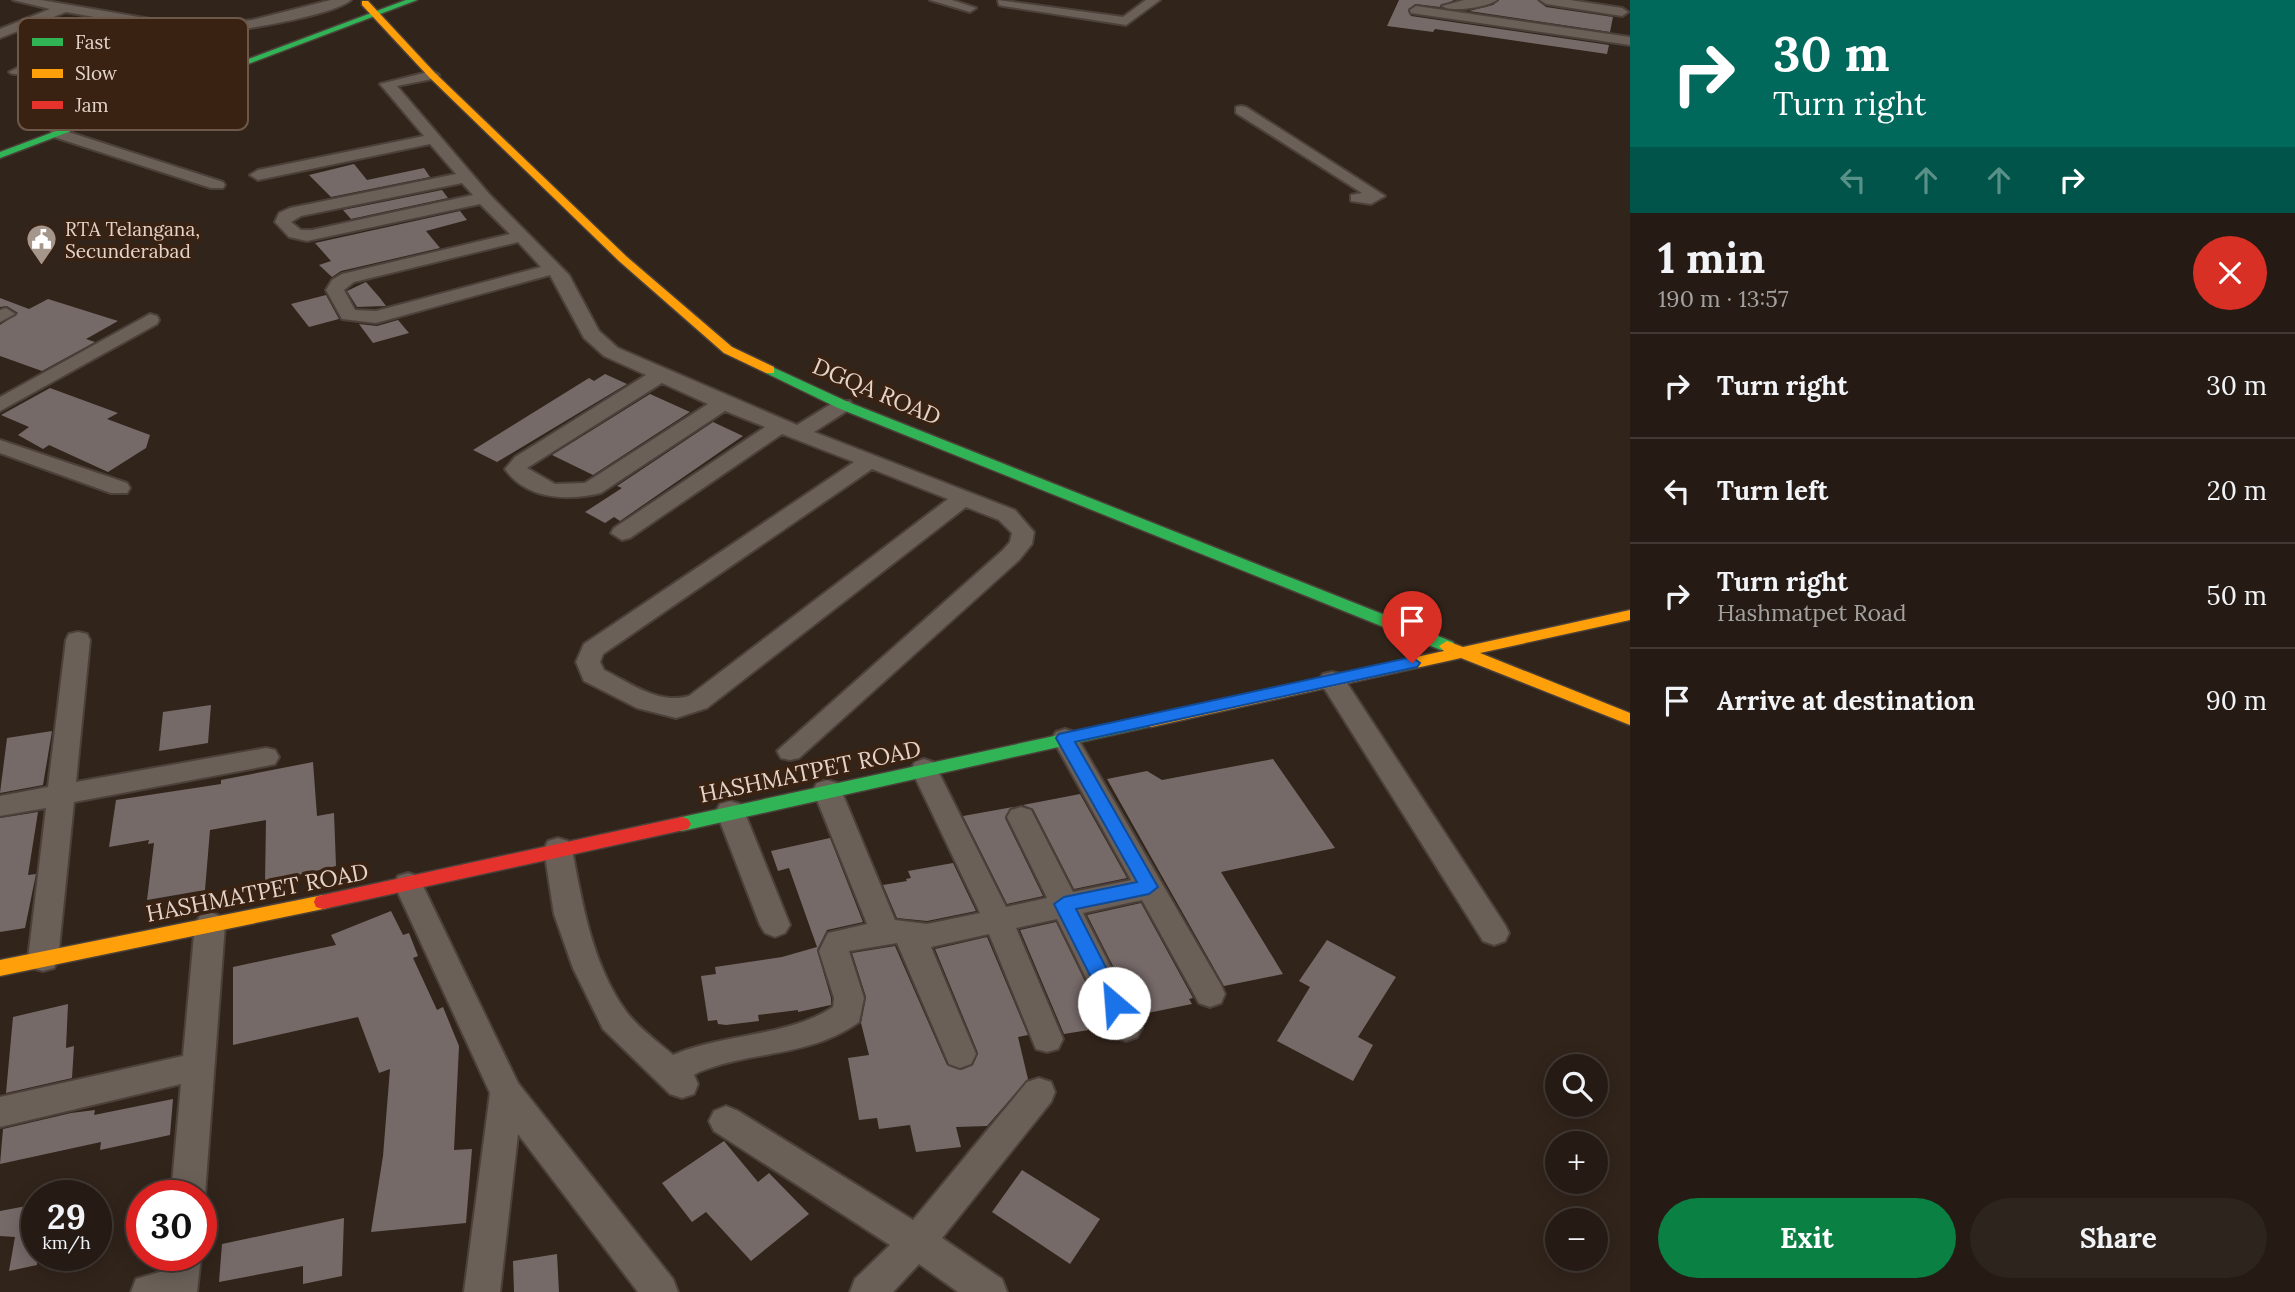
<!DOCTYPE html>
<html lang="en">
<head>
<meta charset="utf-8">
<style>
	:root { --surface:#251b14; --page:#2d241d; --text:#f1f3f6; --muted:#a3a1a0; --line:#423934; --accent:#0b8043 }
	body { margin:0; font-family:Lora,serif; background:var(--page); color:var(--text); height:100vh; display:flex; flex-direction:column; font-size:26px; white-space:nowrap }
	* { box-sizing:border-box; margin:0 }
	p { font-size:23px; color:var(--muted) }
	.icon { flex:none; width:38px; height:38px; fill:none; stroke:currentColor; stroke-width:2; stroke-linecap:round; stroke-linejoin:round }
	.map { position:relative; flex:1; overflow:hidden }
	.panel { display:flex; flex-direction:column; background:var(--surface); width:665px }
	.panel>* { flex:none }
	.banner { background:#00695c; color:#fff; overflow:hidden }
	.controls { position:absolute; left:1545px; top:1054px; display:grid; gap:14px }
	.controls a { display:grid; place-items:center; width:63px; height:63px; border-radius:50%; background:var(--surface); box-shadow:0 4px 18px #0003,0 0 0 2px var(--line); font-size:35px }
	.speed { position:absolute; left:21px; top:1180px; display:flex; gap:14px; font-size:35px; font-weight:700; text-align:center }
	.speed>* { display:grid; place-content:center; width:91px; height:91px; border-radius:50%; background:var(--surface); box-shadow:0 4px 18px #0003,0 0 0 2px var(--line); line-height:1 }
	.speed small { font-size:18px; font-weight:400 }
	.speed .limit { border:10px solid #d22; background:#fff; color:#111 }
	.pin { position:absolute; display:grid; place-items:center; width:60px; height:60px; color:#fff; margin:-72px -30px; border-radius:50% 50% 50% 0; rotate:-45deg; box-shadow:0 0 7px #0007 }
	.pin .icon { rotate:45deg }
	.me { position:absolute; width:77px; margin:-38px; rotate:333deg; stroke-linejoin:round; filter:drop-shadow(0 0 5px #0008) }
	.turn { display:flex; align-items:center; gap:24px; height:147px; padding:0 28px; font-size:32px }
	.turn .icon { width:91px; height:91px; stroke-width:2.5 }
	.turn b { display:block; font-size:49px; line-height:60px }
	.lanes { display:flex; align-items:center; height:66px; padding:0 28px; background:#0003; justify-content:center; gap:35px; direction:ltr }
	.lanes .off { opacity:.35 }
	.round { display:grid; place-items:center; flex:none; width:74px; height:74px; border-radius:37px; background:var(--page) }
	.summary { display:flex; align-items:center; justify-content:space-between; height:119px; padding:0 28px }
	h1 { font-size:42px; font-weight:700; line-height:52px }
	.cta { display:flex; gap:14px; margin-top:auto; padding:14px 28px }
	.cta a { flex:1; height:80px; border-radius:42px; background:var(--accent); color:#fff; font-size:28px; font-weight:700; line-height:80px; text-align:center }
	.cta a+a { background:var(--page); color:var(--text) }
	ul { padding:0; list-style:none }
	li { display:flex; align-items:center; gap:21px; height:105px; padding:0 28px; border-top:2px solid var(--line) }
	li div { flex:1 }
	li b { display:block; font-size:26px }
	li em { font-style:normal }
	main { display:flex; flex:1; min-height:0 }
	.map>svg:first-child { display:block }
	.building { fill:#766a69 }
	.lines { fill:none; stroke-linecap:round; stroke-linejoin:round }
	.street-casing { stroke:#4c413a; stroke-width:4 }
	.fast-casing { stroke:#4c413a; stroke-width:3 }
	.slow-casing { stroke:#4c413a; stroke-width:3 }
	.jam-casing { stroke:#4c413a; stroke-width:3 }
	.street { fill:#6a6058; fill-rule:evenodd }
	.fast { fill:#30b455; fill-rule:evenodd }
	.slow { fill:#ff9f0a; fill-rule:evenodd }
	.jam { fill:#e5322d; fill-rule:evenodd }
	.route { fill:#1a73e8; stroke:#114b97; stroke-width:2 }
	.labels { text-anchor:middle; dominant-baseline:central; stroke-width:7; stroke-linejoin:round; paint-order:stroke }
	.far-poi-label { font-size:19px; fill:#e3d3c9; stroke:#3a2212; text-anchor:start }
	.street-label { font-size:23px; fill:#e3d3c9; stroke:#3a2212 }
	.key { fill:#3a2212; stroke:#6d5749; stroke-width:2 }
	.key-label { font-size:19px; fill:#e3d3c9 }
</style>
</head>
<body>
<main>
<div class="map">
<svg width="1630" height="1292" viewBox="0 0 1630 1292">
	<rect width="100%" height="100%" fill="#31241b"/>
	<g class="building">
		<polygon points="1399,0 1454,0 1440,7 1415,4 1408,11 1411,16 1609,45 1607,54 1435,29 1433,32 1387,26"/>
		<polygon points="1499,0 1537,0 1546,7 1613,17 1610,32 1469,11 1493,5"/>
		<polygon points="354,164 367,180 424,168 430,177 331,197 309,175"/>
		<polygon points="442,190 448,198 351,219 343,210"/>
		<polygon points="460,211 467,220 426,231 440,248 341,271 332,277 319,265 331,261 315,243"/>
		<polygon points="366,282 380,298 386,306 357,307 347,291"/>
		<polygon points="326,295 339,319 309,327 291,304"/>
		<polygon points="0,298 29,309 48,299 118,321 86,339 95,342 42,371 0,356 0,325 18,313 7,306 0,307"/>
		<polygon points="398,320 409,333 373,343 359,324 377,326"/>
		<polygon points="605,374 627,384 497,462 473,450 589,378 594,381"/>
		<polygon points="50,388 118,413 107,419 150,435 146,448 108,472 49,445 43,449 18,435 29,427 1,415"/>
		<polygon points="650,394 690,412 593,475 552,455"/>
		<polygon points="713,422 743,436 620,521 614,517 605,523 585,512 622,488 617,486"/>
		<polygon points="211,705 208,743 159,751 163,712"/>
		<polygon points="52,731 43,785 0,793 7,738"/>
		<polygon points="1273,759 1335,848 1221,872 1283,974 1224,986 1107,779 1147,771 1162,780"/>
		<polygon points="313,762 317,816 334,813 336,866 265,883 266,820 210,830 205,890 147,900 154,843 148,844 149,840 109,847 116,800 221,784 221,780"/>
		<polygon points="1080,794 1127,878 1074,889 1033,809 1023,805"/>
		<polygon points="1013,807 1005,818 1043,896 1007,904 963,816"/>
		<polygon points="38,812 28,875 36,874 25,928 0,932 0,818"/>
		<polygon points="830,838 863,922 827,930 817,950 831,998 831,1005 798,1012 798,1010 758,1015 759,1021 726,1025 718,1024 717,1020 708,1021 701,976 716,974 715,967 782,957 817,947 789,868 778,871 771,851"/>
		<polygon points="953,863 976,911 927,921 897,918 883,885 907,881 906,879 911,878 908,871"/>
		<polygon points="1141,903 1193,998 1189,999 1192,1004 1138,1015 1087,915"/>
		<polygon points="391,911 403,935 409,933 418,956 413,958 437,1010 443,1007 459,1046 454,1150 472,1149 466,1223 371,1232 383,1156 390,1069 379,1073 358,1017 233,1045 233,967 336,945 331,935"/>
		<polygon points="1056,922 1104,1020 1107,1027 1064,1034 1020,930"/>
		<polygon points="987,937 1028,1035 1018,1037 1028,1079 987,1126 956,1127 961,1147 916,1152 910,1125 879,1129 877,1118 859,1120 848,1058 869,1055 861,1023 866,997 852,953 895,946 947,1065 961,1070 973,1065 978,1053 935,949"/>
		<polygon points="1327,940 1396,977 1358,1037 1373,1045 1353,1081 1277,1041 1310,987 1299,981"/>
		<polygon points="68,1004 66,1048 74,1046 72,1078 6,1093 13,1017"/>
		<polygon points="173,1099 170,1135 100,1150 101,1142 0,1164 3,1129 71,1113 95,1110 94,1115"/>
		<polygon points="724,1141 758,1182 769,1173 809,1214 751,1261 706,1212 692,1222 662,1183"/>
		<polygon points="1022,1170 1100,1219 1070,1264 992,1212"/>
		<polygon points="37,1204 37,1265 9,1271 15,1237 0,1236 0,1211"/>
		<polygon points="344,1218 342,1276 303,1284 303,1266 219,1282 222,1244"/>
		<polygon points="557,1254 559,1292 514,1292 513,1261"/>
	</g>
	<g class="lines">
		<defs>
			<g id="street">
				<path d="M13,0H41L196,27L252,20L331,0H351C331,17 226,33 196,35L66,12L0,38V29L50,9Z"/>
				<polygon points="930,0 952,0 976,8 970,12"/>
				<polygon points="998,0 1123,17 1146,0 1160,0 1126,25 1003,6 999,5"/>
				<path d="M1464,0H1497C1488,7 1451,13 1442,6Z"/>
				<polygon points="1540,0 1570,0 1622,8 1628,12 1622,16 1546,4"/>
				<polygon points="1416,6 1630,37 1630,45 1411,13 1410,10"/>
				<path d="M74,47L204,62L211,66L204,70L74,55C58,58 19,81 9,72L52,51Z"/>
				<path d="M432,71L439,75L437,78L397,86L490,195L569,275L599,331L618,348L797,425L836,401H850L853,405L850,409L814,432L1015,510L1034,532L1032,544L1019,560L799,758L790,760L781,758L777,751L1003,550L1010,542L1012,533L999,520L966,507L707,708L676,718L637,708L584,681L576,662L584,644L854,462L782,434L630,538L622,540L611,533L614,528L765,427L725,411L601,493C568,501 527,500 505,469L515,457L646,375L604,356L584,338L550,275L376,323L342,319L326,290L332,280L342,274L510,234L480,204L307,241L289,237L275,222L279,213L290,208L456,174L430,144L258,180L250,175L258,170L424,136L380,84ZM462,183L473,195L312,230H301L291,222L301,216ZM518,242L541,267L376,311L355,310L344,290L354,282ZM662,383L708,404L585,483L555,484L527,468ZM872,469L948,499L689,696C659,705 630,683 604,670L600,662L603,654Z"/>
				<polygon points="1241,106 1246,107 1385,196 1371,204 1351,201 1351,195 1362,193 1236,113 1236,107"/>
				<polygon points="56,128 223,182 225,185 223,188 211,188 51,136 51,130"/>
				<polygon points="6,308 15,314 0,322 0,310"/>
				<polygon points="150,314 157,316 159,320 157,324 0,411 0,397"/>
				<polygon points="0,440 127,483 130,488 127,493 111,493 0,453"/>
				<polygon points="78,632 87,634 90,640 76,782 266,748 275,750 279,757 275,764 266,766 74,802 58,959 54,968 43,971 32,968 28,959 46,808 0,816 0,796 48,787 66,640 69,634"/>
				<polygon points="1332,672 1341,674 1505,925 1509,933 1505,941 1494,945 1483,941 1319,680 1323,674"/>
				<path d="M1065,729L1074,732L1221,985L1225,994L1221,1003L1210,1007L1199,1003L1142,900L1083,913L1142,1028L1137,1037L1126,1041L1115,1037L1057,919L1016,928L1063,1039L1058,1049L1047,1052L1036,1049L989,934L931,947L976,1054L971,1064L960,1068L949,1064L897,943L849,951L864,998L859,1022C808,1058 753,1050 699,1072L694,1075L698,1084L694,1094L682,1098L670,1094L603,1029L573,968L554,914L544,849L548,841L558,838L568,841L572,849C582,903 592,963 625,1010C636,1026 657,1041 673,1055C724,1033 788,1037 833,1007L834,998L819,951L828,933L867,924L813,790L817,783L827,780L837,783L841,790L895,920L927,924L980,913L911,769L915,762L924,759L933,762L937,769L1006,907L1047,898L1007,817L1011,810L1021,807L1031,810L1073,892L1131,880L1052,738L1056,732Z"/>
				<polygon points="730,801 740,804 744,811 790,925 785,933 775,937 765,933 760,925 716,811 720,804"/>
				<polygon points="408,873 418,876 422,884 518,1083 673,1279 678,1292 638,1292 518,1134 500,1292 464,1292 490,1093 394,884 398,876"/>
				<polygon points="210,912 220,916 225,924 205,1195 201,1204 201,1195 171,1195 181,1084 0,1127 0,1097 183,1056 195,924 200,916"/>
				<polygon points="1039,1078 1051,1082 1055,1092 1051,1102 942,1238 1002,1279 1007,1292 958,1292 919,1264 893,1292 850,1292 855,1279 890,1245 714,1131 709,1121 714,1111 726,1106 738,1111 913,1220 1027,1082"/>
				<polygon points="165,1255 201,1255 197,1292 131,1292 136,1279 163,1271"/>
			</g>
			<g id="fast">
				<polygon points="406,0 417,0 0,158 0,152"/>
				<polygon points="770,366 848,402 1453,642 1455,646 1453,650 1441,650 838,408 766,373 766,367"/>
				<polygon points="1151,715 1157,717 1159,721 1157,725 682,831 676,829 673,824 676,819 682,817"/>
			</g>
			<g id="slow">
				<polygon points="362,1 368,1 435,73 627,257 732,347 774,367 774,373 766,373 724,353 619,261 429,77 362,5"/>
				<polygon points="1630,610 1630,620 1480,653 1630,713 1630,725 1461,658 1151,727 1143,721 1151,715 1444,651 1439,646 1447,641 1463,647"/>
				<polygon points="323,895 330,897 332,902 330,907 323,909 0,976 0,960"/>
			</g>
			<polygon id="jam" points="682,817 688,819 691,824 688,829 323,909 316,907 314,902 316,897 323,895"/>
		</defs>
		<use href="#street" class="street-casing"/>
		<use href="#fast" class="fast-casing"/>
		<use href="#slow" class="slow-casing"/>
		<use href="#jam" class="jam-casing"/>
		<use href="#street" class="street"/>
		<use href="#fast" class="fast"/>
		<use href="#slow" class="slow"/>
		<use href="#jam" class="jam"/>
	</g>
	<polygon class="route" points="1412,657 1420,663 1417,667 1075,742 1158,887 1149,894 1076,909 1124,1003 1121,1009 1114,1012 1107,1009 1054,904 1064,897 1137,882 1056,738 1059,734"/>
	<defs>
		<symbol id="civic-pin" viewBox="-11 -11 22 30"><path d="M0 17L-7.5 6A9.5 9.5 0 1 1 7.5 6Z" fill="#a5968c" stroke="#3a2212"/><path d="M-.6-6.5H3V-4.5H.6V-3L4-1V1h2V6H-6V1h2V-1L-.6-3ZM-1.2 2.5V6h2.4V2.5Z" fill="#fff"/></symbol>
	</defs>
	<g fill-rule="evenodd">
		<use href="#civic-pin" x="24" y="222" width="35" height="47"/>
	</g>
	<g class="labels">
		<g class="far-poi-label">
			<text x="65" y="229">RTA Telangana,<tspan x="65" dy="22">Secunderabad</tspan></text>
		</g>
		<g class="street-label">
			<text transform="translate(877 391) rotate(23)">DGQA ROAD</text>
			<text transform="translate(810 771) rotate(-12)">HASHMATPET ROAD</text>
			<text transform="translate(257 892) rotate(-11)">HASHMATPET ROAD</text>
		</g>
	</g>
	<rect x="18" y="18" width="230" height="112" rx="10" class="key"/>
	<rect x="32" y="38" width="31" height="8" fill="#30b455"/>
	<rect x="32" y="69" width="31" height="9" fill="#ff9f0a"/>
	<rect x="32" y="101" width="31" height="8" fill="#e5322d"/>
	<g class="key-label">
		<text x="75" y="49">Fast</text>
		<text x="75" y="80">Slow</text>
		<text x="75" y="112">Jam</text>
	</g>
</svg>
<div class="controls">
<a><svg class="icon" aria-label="search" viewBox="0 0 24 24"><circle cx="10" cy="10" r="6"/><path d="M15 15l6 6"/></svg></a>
<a>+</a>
<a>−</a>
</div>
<div class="speed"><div>29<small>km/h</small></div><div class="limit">30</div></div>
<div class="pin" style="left:1412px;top:663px;background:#d93025"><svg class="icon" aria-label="arrive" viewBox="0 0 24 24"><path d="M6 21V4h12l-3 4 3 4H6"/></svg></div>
<svg class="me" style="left:1114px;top:1003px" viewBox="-20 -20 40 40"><circle r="19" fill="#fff"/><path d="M0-13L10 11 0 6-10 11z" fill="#1a73e8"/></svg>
</div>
<section class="panel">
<div class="banner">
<div class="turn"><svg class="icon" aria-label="right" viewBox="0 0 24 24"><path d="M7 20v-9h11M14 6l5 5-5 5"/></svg><div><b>30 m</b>Turn right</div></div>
<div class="lanes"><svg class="icon off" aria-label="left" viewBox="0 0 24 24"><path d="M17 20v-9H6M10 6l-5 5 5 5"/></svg><svg class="icon off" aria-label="ahead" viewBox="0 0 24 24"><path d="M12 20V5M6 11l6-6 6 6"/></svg><svg class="icon off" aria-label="ahead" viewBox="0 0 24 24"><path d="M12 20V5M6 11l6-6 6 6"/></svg><svg class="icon" aria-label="right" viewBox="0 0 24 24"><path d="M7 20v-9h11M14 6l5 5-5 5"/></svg></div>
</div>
<div class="summary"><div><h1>1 min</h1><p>190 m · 13:57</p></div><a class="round" style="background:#d93025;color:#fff"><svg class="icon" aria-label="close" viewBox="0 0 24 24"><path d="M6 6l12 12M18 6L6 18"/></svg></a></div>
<ul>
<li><svg class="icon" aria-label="right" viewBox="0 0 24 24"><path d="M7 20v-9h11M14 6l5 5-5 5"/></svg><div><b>Turn right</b></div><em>30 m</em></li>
<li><svg class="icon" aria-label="left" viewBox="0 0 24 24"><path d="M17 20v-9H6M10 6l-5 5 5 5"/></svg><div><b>Turn left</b></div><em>20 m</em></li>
<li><svg class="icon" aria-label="right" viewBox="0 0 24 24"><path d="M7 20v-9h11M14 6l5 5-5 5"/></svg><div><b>Turn right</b><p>Hashmatpet Road</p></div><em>50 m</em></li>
<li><svg class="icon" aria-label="arrive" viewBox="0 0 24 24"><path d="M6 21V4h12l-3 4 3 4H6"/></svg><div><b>Arrive at destination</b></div><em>90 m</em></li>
</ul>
<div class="cta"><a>Exit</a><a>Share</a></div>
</section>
</main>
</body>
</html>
